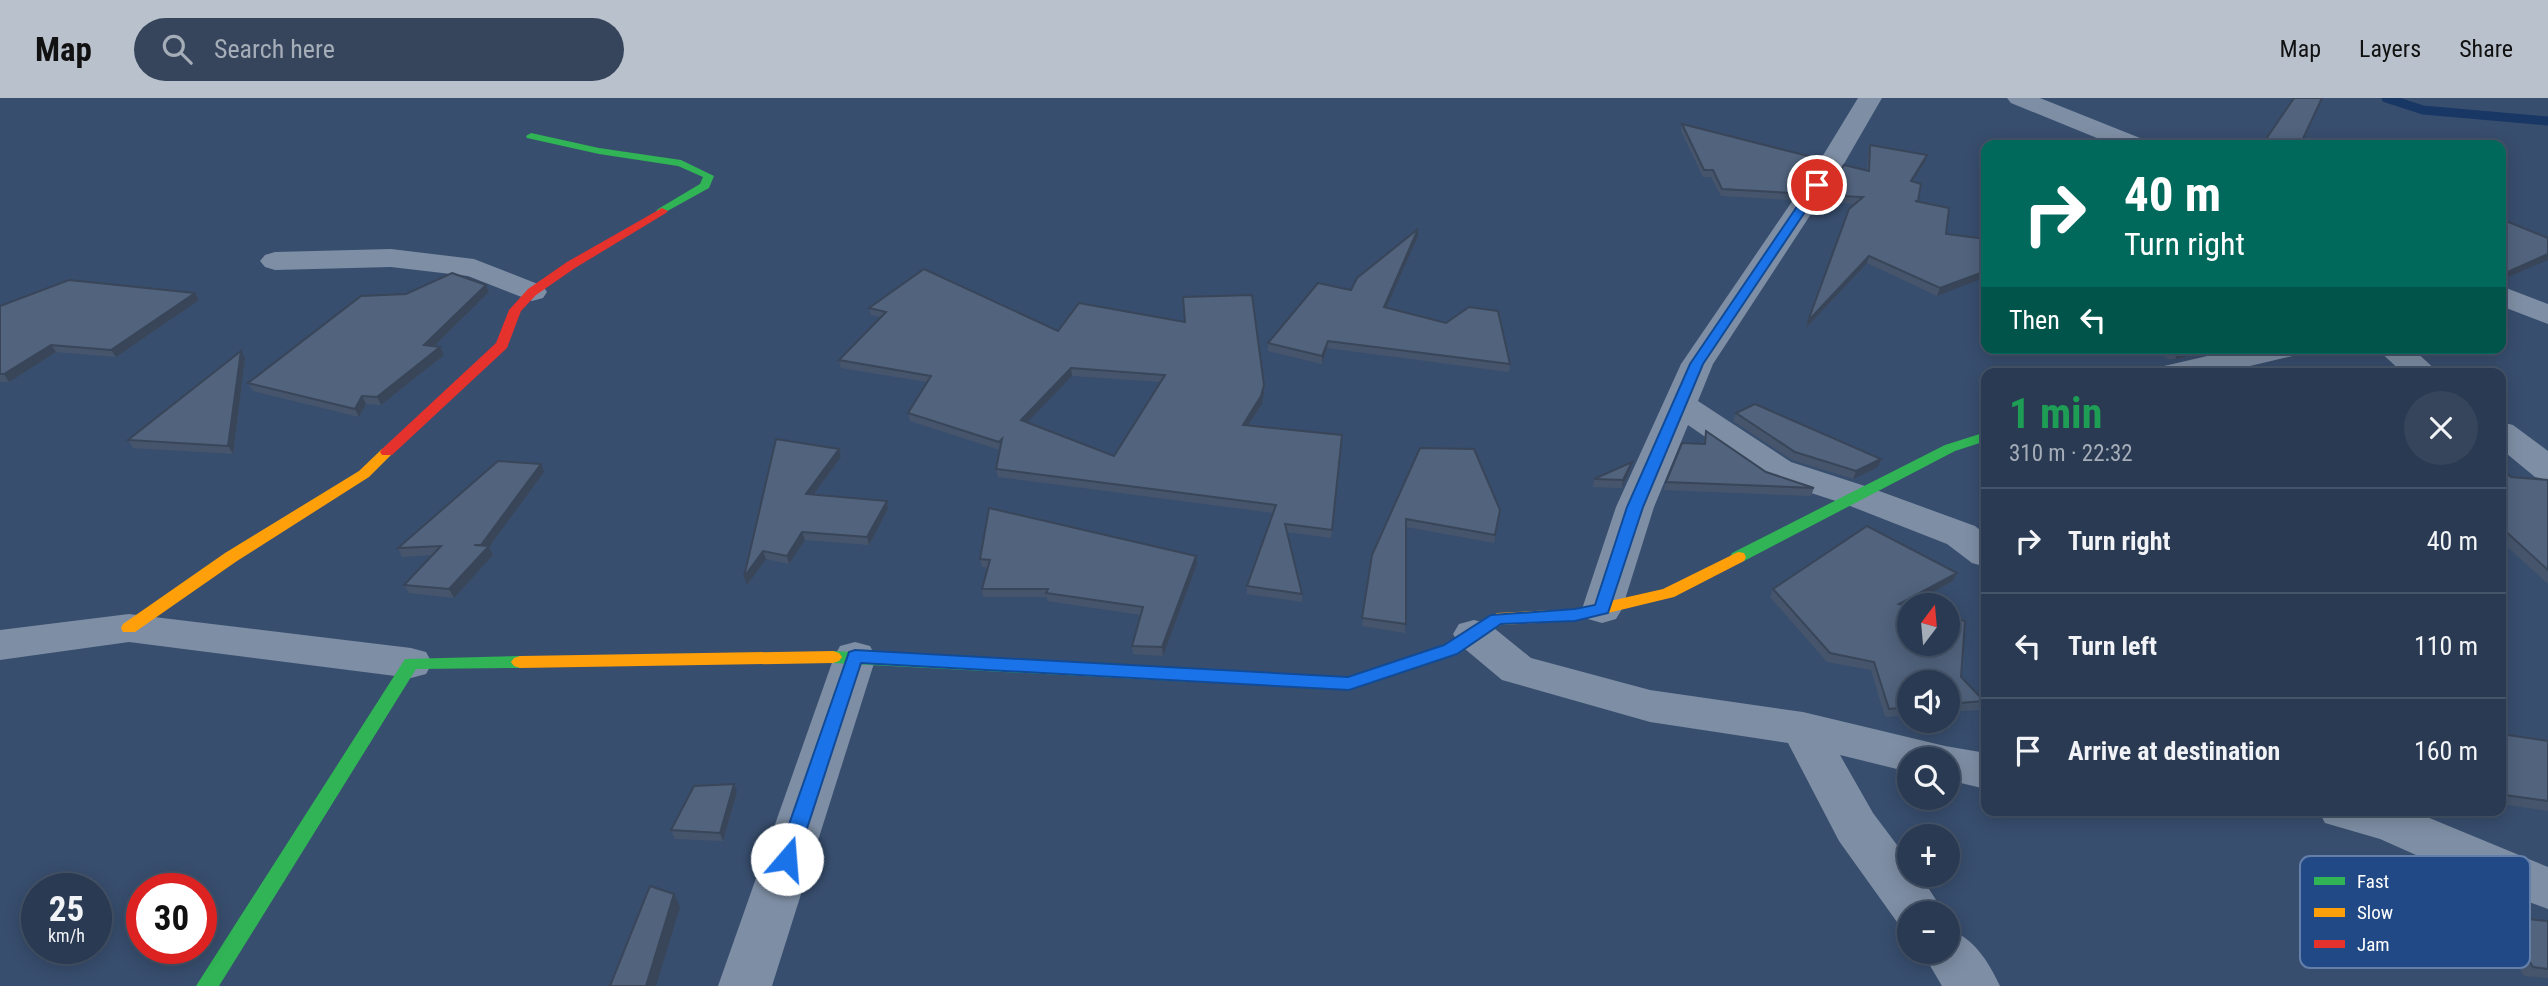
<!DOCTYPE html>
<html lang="en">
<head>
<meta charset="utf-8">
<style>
	:root { --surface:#2a3a52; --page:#36455c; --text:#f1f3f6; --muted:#a5adb8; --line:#465469; --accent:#b9c1cc }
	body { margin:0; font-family:"Roboto Condensed",sans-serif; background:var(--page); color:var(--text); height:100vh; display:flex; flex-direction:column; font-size:26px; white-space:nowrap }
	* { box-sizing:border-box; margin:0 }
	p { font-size:23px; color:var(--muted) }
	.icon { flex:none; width:38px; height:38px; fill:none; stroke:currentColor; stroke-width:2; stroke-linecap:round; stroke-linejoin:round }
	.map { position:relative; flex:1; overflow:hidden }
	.panel { position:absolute; left:1981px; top:270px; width:525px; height:448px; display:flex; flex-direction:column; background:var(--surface); border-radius:14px; box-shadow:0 4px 18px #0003,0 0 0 2px var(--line) }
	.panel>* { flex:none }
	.banner { position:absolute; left:1981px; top:42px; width:525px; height:214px; border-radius:14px; box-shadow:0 4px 18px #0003,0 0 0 2px var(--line); background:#00695c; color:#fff; overflow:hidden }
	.needle { width:46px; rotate:16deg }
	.buttons { position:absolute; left:1897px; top:495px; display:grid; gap:14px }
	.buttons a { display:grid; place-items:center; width:63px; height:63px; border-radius:50%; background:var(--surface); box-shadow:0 4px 18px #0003,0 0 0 2px var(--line); font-size:35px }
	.speed { position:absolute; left:21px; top:775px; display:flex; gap:14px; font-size:35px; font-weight:700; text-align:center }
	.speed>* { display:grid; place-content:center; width:91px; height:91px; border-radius:50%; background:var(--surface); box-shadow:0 4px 18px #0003,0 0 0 2px var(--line); line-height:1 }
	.speed small { font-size:18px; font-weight:400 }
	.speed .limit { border:10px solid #d22; background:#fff; color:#111 }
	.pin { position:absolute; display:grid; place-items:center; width:60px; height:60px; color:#fff; margin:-30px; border:4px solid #fff; border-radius:50%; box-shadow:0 2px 7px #0007 }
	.me { position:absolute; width:77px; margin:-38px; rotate:18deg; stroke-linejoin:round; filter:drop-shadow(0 0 5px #0008) }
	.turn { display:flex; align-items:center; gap:24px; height:147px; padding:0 28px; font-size:32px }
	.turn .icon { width:91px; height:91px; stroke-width:2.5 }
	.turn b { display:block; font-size:49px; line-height:60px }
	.then { display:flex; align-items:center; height:66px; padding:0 28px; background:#0003; gap:14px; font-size:26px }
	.round { display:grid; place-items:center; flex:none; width:74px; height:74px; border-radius:37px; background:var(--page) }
	.head { display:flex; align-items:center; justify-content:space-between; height:119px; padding:0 28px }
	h1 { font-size:42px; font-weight:700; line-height:52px; color:#1e9e55 }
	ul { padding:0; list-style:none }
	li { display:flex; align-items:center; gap:21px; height:105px; padding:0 28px; border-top:2px solid var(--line) }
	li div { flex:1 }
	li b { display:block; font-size:26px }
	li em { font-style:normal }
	header { display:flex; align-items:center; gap:42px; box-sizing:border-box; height:98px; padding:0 35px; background:var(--accent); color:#111 }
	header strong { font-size:33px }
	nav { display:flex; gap:38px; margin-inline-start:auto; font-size:24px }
	.search { width:490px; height:63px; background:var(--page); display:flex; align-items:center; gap:18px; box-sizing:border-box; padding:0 24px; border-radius:38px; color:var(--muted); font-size:26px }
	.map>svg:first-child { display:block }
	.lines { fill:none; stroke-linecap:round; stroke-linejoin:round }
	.stream { stroke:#193765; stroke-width:9 }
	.street { fill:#7e8ea4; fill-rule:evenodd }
	.fast { fill:#30b455; fill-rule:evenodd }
	.slow { fill:#ff9f0a; fill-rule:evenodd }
	.jam { fill:#e5322d; fill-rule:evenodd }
	.wall { fill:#46556c; fill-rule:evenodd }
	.shaded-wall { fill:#394558 }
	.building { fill:#51637d; stroke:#394558; stroke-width:2; fill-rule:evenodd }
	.route { fill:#1a73e8; stroke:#114b97; stroke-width:2 }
	.key { fill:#214985; stroke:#6480aa; stroke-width:2 }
	.key-label { font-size:19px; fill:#fff }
</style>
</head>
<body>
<header>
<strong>Map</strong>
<div class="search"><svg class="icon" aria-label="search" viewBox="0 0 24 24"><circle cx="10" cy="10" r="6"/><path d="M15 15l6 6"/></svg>Search here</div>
<nav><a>Map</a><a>Layers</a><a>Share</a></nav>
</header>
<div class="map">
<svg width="2548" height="888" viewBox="0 0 2548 888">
	<rect width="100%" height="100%" fill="#384e6e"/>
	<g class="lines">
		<polyline class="stream" points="2386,0 2423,12 2548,23"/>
		<g class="street">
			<polygon points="1858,0 1882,0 1845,64 1713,266 1698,303 1791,364 1871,390 1975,428 1986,437 1986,469 1972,465 1947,446 1845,406 1765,380 1688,327 1654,409 1622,511 1616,521 1602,525 1588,521 1582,511 1616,409 1681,266 1819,64"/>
			<polygon points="2007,0 2040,0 2145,42 2149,47 2114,47 2011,5"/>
			<polygon points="391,151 474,161 543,188 547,194 543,200 532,203 468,178 391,169 275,172 265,169 260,163 265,157 275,154"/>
			<polygon points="2501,188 2548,206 2548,226 2501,208"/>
			<polygon points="2242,250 2302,250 2297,257 2220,275 2160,275 2164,268"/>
			<polygon points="2376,250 2412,250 2439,275 2403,275"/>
			<polygon points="2501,324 2513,327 2548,353 2548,382 2535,379 2501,351"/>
			<polygon points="129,516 411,550 426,554 432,565 426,576 411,580 129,544 0,562 0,532"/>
			<polygon points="1474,522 1489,526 1531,560 1650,592 1803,614 1945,648 1986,655 1986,691 1948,682 1948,662 1909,662 1909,674 1840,657 1873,715 1909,763 1909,777 1920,777 1945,816 1909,816 1909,834 1902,831 1839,743 1788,645 1650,624 1502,582 1459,546 1453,536 1459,526"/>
			<polygon points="855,544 870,548 876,559 772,888 718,888 834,559 840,548"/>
			<polygon points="2318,712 2410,712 2548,769 2548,811 2488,789 2380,741 2325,725"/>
			<path d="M1948,831C1975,841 1988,863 2000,888H1942L1922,854H1948Z"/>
		</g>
		<g class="fast">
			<polygon points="531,35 599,50 681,62 714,78 709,90 662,116 656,113 658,111 700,86 703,79 678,68 599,56 527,40 526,38"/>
			<polygon points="1986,334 1986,343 1955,353 1744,463 1732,463 1730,459 1732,455 1945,347"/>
			<polygon points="1472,531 1478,533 1481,537 1456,556 1349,592 833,565 827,563 824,559 827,555 833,553 1348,580 1444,548"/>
			<polygon points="520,558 526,560 529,564 526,568 520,570 416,571 219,888 196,888 405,561"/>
		</g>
		<g class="slow">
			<polygon points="387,350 394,354 369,379 237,463 135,534 123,534 121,530 123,526 225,455 359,373 382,351"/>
			<polygon points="1738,454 1744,455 1746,459 1744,463 1674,499 1575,523 1501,527 1472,543 1466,541 1463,537 1466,533 1497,515 1575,511 1663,491"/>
			<polygon points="833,553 839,555 842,559 839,563 833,565 520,570 514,568 511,564 514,560 520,558"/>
		</g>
		<polygon class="jam" points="662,110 668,113 666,115 575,170 536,197 521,213 507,250 392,357 382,357 380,354 382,351 496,245 509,212 528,191 567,164"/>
	</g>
	<g class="wall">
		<polygon points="1682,26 1814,66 1790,102 1721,98 1711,79 1703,79 1681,33"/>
		<polygon points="1870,47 1925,64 1912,84 1918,103 1946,136 1986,141 1937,198 1867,165 1806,230 1855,106 1822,104 1824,97 1867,73 1868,53"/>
		<polygon points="1418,138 1386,210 1510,266 1509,274 1327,250 1322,266 1268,253 1268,245 1351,192"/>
		<polygon points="486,187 489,194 434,248 444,257 381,307 366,306 359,319 253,293 248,285 406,196"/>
		<polygon points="195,195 199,202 116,259 56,254 9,284 0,284 0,208"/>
		<path d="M869,210L1058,233L1264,287V295L1262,306L1248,328L1342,345L1331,440L1287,434L1302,496V504L1247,496V488L1273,415L998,379L996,371L1000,352L910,323L908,315L927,284L841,270L839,262L881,219L871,217ZM1072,278L1161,284L1114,358L1027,324Z"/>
		<polygon points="2152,250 2201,250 2198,256 2175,261 2168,261"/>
		<polygon points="245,260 233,356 133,350 128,342"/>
		<polygon points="1736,315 1881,361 1878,369 1853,381 1792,362 1733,323"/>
		<polygon points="1706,333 1766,374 1814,390 1811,398 1664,392 1666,384 1703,346"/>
		<polygon points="839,351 841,359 813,397 887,403 888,411 869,447 805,442 789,466 766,461 747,487 744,479"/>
		<polygon points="1474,351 1500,412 1494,445 1406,429 1405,535 1362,528 1372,457"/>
		<polygon points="2501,370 2511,379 2548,382 2548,486 2501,443"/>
		<polygon points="1630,372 1622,390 1593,389 1594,381"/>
		<polygon points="544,374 489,449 493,457 454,500 409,495 404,487 433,457 402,459 398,450"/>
		<polygon points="980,461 1197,466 1163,558 1133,556 1132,548 1141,517 1047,503 1047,499 983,499 982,491 987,470 982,469"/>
		<polygon points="1953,483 1907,508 1961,579 1984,603 1980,612 1948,614 1948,584 1909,584 1909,617 1885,619 1871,572 1827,564 1770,499 1773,491"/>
		<polygon points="2501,636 2548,643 2548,713 2501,706"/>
		<polygon points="737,694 723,743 675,741 671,732"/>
		<polygon points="2499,818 2548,823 2548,880 2524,878 2491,826"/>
	</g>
	<g class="shaded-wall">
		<polygon points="1927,57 1925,64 1908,90 1911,83"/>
		<polygon points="1816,60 1814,66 1790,102 1792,95"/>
		<polygon points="1418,131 1418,138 1383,217 1384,209"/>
		<polygon points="2548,156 2548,162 2501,182 2501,177"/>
		<polygon points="1869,158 1867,165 1806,230 1808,223"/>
		<polygon points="1986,173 1986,179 1937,198 1940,190"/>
		<polygon points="486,187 489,194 427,255 424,247"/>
		<polygon points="195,195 199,202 116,259 111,252"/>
		<polygon points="1328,243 1327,250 1322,266 1322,258"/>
		<polygon points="51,247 56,254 9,284 4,276"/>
		<polygon points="440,249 444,257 381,307 377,299"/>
		<polygon points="2193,250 2201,250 2198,256 2175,261 2179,254"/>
		<polygon points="241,253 245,260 233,356 228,348"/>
		<polygon points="1071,270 1072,278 1022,330 1021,322"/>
		<polygon points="1264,287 1264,295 1262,306 1243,335 1243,327"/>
		<polygon points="362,298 366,306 359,319 355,311"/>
		<polygon points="839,351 841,359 808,404 806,396"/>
		<polygon points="1881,361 1878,369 1853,381 1856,373"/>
		<polygon points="1632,364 1630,372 1622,390 1623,382"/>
		<polygon points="541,366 544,374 489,449 493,457 454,500 449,491 484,454 481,447"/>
		<polygon points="887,403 888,411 869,447 867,439"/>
		<polygon points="802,434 805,442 789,466 787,458"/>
		<polygon points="763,453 766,461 747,487 744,479"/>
		<polygon points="1196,458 1197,466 1163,558 1162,549"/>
		<polygon points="1957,475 1953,483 1896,514 1899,506"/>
		<polygon points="734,686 737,694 723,743 720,735"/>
		<polygon points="674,796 680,809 656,888 646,888"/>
	</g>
	<g class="building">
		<polygon points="2294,0 2322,0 2300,47 2262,47"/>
		<polygon points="1682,26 1816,60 1792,95 1722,91 1713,72 1704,72"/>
		<polygon points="2247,43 2260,47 2201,47"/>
		<polygon points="1870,47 1927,57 1911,83 1921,86 1918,103 1915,103 1949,110 1946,136 1986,141 1986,173 1940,190 1869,158 1808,223 1849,111 1863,99 1824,97 1844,67 1869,73"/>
		<polygon points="2501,121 2548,140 2548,156 2501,177"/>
		<polygon points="1418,131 1384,209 1446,225 1469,209 1498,213 1510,266 1328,243 1322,258 1268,245 1318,185 1351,192 1357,180"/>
		<path d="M924,171L1058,233L1079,205L1185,224L1183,199L1252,197L1264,287L1261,298L1243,327L1342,337L1332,432L1285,426L1302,496L1247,488L1276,407L996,371L1002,341L999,344L908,315L931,278L839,262L886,214L869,210ZM1071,270L1165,277L1114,358L1021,322Z"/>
		<polygon points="452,175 486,187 424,247 440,249 377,299 362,298 355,311 248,285 361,198 406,196"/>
		<polygon points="69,182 195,195 111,252 51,247 4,276 0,276 0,208"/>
		<polygon points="2167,250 2193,250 2179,254 2172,254"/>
		<polygon points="241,253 228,348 128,342"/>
		<polygon points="1755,306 1881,361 1856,373 1795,354 1736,315"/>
		<polygon points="1706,333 1766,374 1814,390 1666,384 1682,345 1705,346"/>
		<polygon points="776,341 839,351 806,396 887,403 867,439 802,434 787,458 763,453 744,479"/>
		<polygon points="1420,350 1474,351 1500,412 1495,437 1406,421 1406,526 1362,520 1372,457"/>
		<polygon points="498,363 541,366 481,447 474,447 489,448 449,491 404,487 441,448 398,450"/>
		<polygon points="1632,364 1623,382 1594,381"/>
		<polygon points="2501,370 2511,379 2548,382 2548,472 2501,429"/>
		<polygon points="989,410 1196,458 1162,549 1132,548 1143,509 1046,495 1048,491 982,491 990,462 980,461"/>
		<polygon points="1867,428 1957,475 1899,506 1909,508 1909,546 1948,546 1948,519 1965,523 1961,579 1984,603 1948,606 1948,584 1909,584 1909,609 1889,611 1874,564 1830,555 1773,491"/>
		<polygon points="2501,636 2548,643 2548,703 2505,697 2501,690"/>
		<polygon points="734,686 720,735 671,732 694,688"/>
		<polygon points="650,788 674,796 646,888 610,888"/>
		<polygon points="2499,818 2548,823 2548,871 2533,869"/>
	</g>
	<polygon class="route" points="1813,85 1823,87 1703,266 1643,409 1608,515 1575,523 1501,526 1457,556 1349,592 861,565 797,761 794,767 787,770 780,767 777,761 849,554 855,552 1348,579 1444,547 1491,517 1575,511 1595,507 1627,409 1690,266"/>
	<rect x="2300" y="758" width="230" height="112" rx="10" class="key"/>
	<rect x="2314" y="779" width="31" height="8" fill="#30b455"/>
	<rect x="2314" y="810" width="31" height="9" fill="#ff9f0a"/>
	<rect x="2314" y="842" width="31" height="8" fill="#e5322d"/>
	<g class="key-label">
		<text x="2357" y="790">Fast</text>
		<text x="2357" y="821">Slow</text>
		<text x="2357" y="853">Jam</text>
	</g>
</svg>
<div class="buttons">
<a><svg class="needle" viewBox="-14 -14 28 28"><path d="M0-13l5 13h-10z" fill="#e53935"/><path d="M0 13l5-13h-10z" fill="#a5adb8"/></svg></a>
<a><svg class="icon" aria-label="sound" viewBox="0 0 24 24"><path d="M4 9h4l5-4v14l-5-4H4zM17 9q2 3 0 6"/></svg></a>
<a><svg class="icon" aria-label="search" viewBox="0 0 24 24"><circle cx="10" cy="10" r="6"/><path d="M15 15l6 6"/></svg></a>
<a>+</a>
<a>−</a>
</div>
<div class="speed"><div>25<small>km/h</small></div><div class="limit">30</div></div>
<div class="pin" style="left:1817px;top:87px;background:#d93025"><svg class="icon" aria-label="arrive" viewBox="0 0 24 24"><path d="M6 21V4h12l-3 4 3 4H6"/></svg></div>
<svg class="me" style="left:787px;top:761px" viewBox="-20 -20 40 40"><circle r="19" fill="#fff"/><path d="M0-13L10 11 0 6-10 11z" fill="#1a73e8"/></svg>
<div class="banner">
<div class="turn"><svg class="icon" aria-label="right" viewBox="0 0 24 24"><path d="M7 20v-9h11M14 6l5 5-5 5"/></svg><div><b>40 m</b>Turn right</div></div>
<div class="then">Then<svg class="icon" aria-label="left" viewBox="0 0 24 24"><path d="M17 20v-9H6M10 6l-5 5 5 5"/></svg></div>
</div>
<section class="panel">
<div class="head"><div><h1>1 min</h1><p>310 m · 22:32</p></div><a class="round"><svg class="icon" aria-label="close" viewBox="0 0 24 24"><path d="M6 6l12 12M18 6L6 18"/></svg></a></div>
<ul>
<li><svg class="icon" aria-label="right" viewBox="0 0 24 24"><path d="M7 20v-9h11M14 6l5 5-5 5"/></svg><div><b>Turn right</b></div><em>40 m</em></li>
<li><svg class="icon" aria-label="left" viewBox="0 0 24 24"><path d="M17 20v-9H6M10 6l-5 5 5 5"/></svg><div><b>Turn left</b></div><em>110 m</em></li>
<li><svg class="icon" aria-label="arrive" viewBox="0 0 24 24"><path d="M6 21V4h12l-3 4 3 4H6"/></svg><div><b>Arrive at destination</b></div><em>160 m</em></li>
</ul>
</section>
</div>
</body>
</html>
